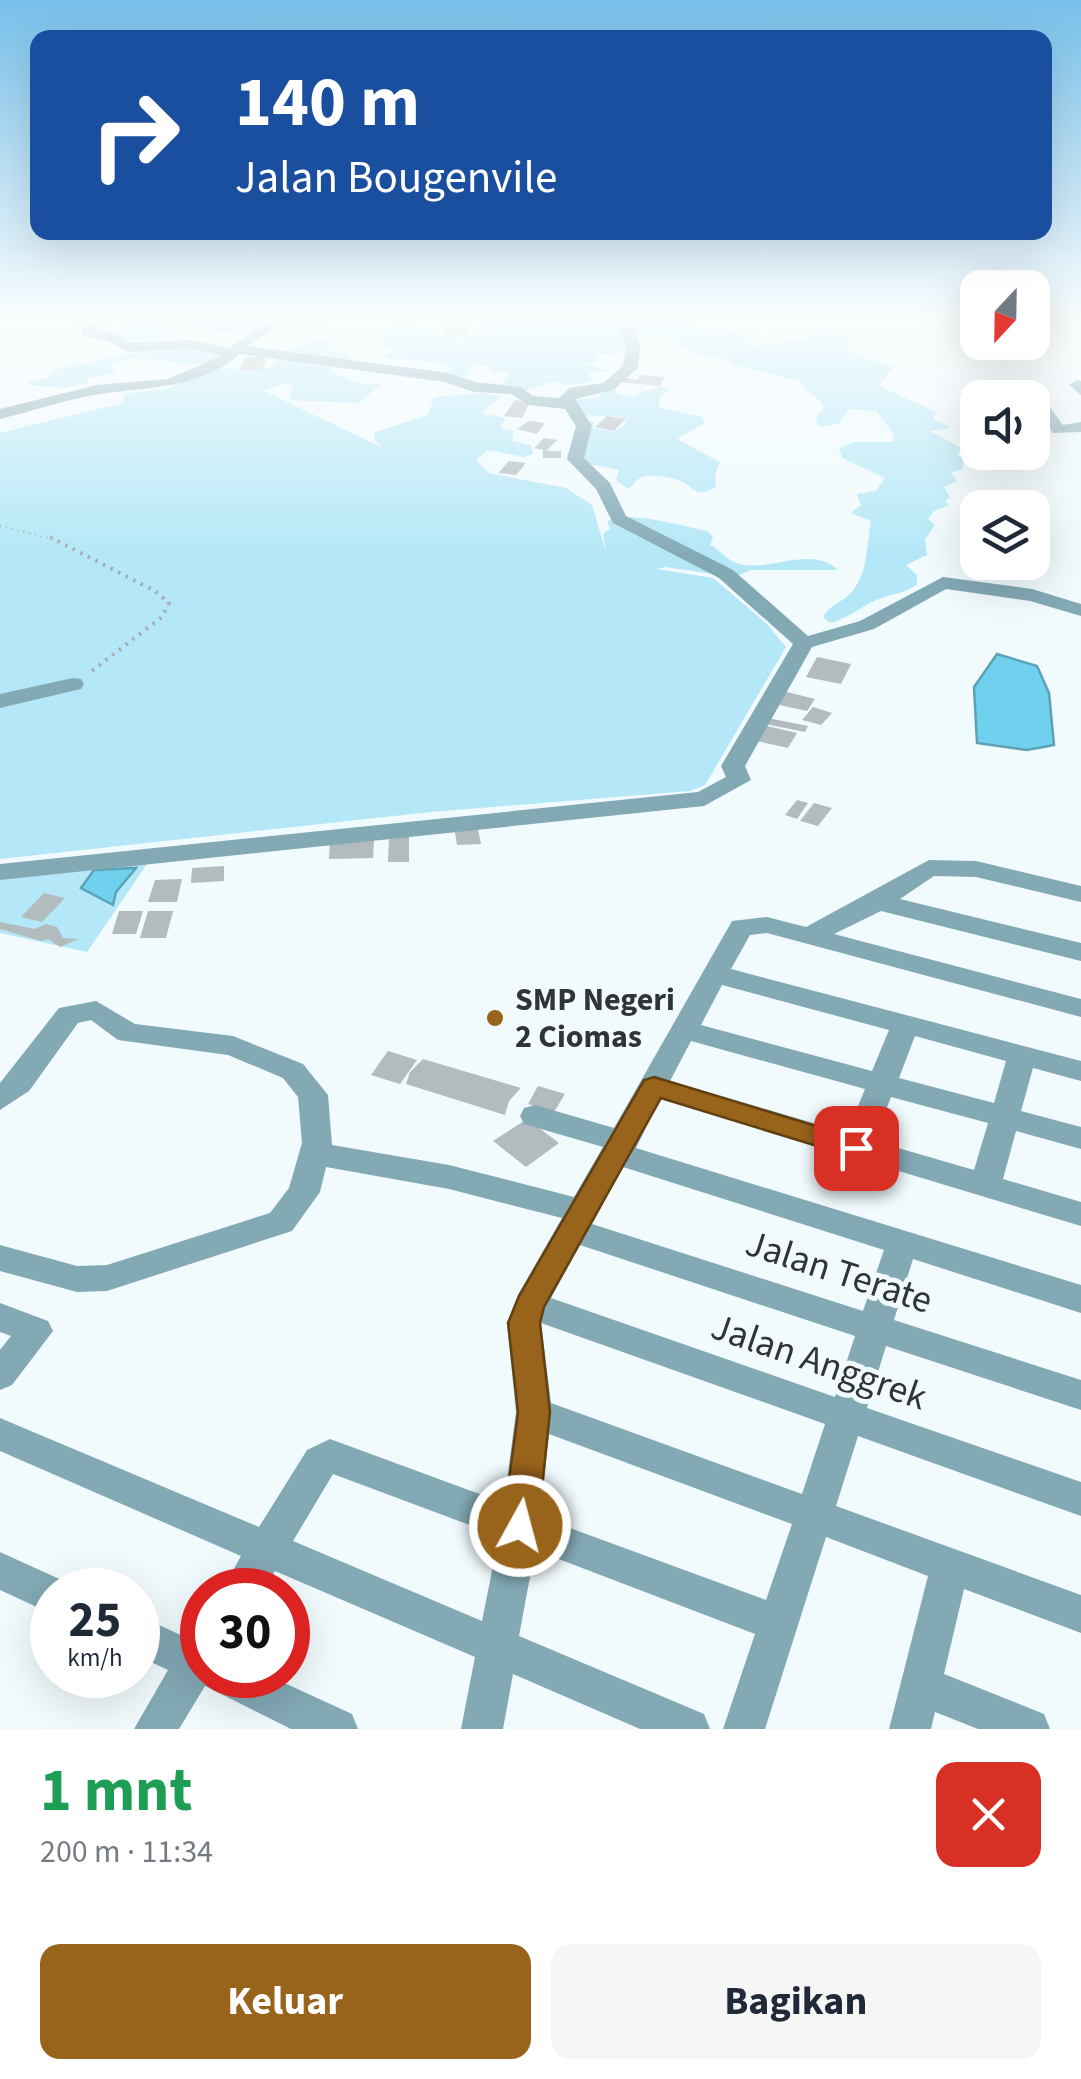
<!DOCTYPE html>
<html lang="id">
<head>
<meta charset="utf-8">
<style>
	:root { --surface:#fff; --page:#f6f6f7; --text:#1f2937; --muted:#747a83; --accent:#98631a }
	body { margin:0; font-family:"Source Sans 3",sans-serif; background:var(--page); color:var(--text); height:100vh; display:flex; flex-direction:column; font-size:38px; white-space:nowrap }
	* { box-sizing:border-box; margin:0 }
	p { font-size:32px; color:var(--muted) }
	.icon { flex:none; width:55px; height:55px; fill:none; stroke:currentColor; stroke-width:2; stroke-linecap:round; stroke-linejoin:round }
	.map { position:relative; height:1729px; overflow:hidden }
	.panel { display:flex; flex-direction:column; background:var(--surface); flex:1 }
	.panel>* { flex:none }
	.guide { position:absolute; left:30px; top:30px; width:1022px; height:210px; border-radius:20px; box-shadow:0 10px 40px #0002; background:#1a4fa0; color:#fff; overflow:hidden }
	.needle { width:65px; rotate:202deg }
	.buttons { position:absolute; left:960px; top:270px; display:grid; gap:20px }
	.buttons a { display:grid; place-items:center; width:90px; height:90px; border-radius:20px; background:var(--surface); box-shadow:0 10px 40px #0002; font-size:50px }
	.speed { position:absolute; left:30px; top:1568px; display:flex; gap:20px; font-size:50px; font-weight:700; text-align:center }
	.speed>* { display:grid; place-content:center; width:130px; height:130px; border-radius:50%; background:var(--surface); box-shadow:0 10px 40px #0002; line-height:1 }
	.speed small { font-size:25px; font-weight:400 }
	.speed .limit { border:15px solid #d22; background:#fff; color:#111 }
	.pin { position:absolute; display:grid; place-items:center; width:85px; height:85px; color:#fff; margin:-42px; border-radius:20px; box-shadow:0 5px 15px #0006 }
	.me { position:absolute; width:110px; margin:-55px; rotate:7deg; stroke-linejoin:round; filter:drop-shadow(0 0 8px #0008) }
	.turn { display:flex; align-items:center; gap:35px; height:210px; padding:0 40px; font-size:45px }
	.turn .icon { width:130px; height:130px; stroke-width:2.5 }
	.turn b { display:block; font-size:70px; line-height:85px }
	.round { display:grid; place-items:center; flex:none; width:105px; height:105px; border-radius:20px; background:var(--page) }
	.head { display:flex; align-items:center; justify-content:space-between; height:170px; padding:0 40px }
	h1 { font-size:60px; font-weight:700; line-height:75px; color:#1e9e55 }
	.action { display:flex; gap:20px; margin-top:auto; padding:20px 40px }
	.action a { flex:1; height:115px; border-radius:20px; background:var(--accent); color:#fff; font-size:40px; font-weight:700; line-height:115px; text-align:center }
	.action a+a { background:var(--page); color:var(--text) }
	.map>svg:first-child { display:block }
	.green { fill:#b4e7f7 }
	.water { fill:#6fd1ee; stroke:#5ca2b6; stroke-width:2.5 }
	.building { fill:#b2bbbe }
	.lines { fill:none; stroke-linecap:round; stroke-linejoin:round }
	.path-far1 { stroke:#a6adb0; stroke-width:2.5; stroke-dasharray:1 5; stroke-linecap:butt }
	.path { stroke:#a6adb0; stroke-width:4; stroke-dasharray:2.5 6; stroke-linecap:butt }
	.minor { fill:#83a9b5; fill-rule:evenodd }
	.route { fill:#98631a; stroke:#634011; stroke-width:2.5 }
	.poi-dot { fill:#98631a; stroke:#f1fafd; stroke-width:4 }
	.labels { text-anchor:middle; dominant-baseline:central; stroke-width:10; stroke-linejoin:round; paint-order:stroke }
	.poi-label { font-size:32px; font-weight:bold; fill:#303435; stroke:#f1fafd; text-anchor:start }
	.near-street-label { font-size:38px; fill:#303435; stroke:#f1fafd }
</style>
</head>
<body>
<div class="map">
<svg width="1081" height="1729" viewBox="0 0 1081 1729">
	<rect width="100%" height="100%" fill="#f1fafd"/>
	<g class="green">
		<path d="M62,315H282C260,333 204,344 183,319L158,323L186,327L170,332L162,341L221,356C193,379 147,346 110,365L114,369L112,374L88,378L87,383L64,388L30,385L28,382L45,378L58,369L149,350L144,341L117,340L123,336L112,331L129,323L126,319C100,318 92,330 65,320Z"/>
		<path d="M472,315H706L686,324L706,331L742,334L752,346L805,340L831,328L853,341L844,345C856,358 875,360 893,367L879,386L936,412L933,419L951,428L930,431L963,449L957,454L964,459L962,469L951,473L957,481L944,487L950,497L945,501L949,505L934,511L928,519L935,525L925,539L927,555L906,565L917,575V585C906,592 897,593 884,597C865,603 850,618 830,623L823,617C829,606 838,604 848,596C868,578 867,544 871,521L851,513L861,505L857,494L876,491L885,478L842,458L839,448L854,442H894L893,433L876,411L849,409L839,423L820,427L815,419L824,408C819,395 806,395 802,382L734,365L725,359L697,355L701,352L679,347L674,339L638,334L625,353L599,354L596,362L585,364L609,371L588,373L592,378L590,382L566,385L554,381L523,391L502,383L509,374L490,371L491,366L475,365L467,373L468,377L446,374L452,368L433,362L382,358L395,350L382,347L385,342L377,335C401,319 423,328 446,336C458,339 475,336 487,335L489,330L477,326L484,320Z"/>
		<path d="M325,338L329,341L327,352L345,353L350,359L331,366V372L358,383L381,384C377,390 364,396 359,403L289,400L293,385L287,382L264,391L383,448L374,439L375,432L428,415L434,397L484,393L501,397L481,413L505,418L500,428L514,431L512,441L531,445L533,454L524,457L488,450L476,460L489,473L566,488L592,505L606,552L603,534L610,529L607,521C628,510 683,526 707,531L713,537L710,545C719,549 727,560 736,563C770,574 809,544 838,570H751L734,577L665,567L656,569L713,578L766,623L786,647L705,785L690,791L431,812L0,859V433L123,403V397L128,393L167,389L215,366L240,371L272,367L280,352Z"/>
		<path d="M599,384L615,386L617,393L631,397L660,386L670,391L661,395L658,405L661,408L702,417L704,423L677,439L720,462L715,475L716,487C696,498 696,489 681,481C674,477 647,473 640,478C635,481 633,486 628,489L616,480L619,470L574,461L567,455L579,429L574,424L576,421L594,422L593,428L613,432L627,424L622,417L579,415L575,400L600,397L599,391L587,389L586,385Z"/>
		<polygon points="149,861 87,952 0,933 0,878"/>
	</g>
	<g class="water">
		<polygon points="997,654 1037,666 1049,693 1054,745 1027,750 977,743 974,687"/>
		<polygon points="136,868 116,892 113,905 81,888 94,870"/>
	</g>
	<g class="building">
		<polygon points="315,318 335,318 323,327 292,325"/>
		<polygon points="467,325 469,334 446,335 444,326"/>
		<polygon points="246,357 263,357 267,359 261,371 238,370"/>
		<polygon points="640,375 665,377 660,386 617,382 621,377 637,380"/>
		<polygon points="515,400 530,402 522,418 504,416"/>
		<polygon points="607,416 625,419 614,431 595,427"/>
		<polygon points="529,421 545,423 537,434 517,429"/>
		<polygon points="544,438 557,440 546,451 561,451 561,458 543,458 543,450 534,448"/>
		<polygon points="509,461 526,463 516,475 498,473"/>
		<polygon points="817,657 851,664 841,684 806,677"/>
		<polygon points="783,691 815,699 807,711 775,704"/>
		<polygon points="813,707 832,713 821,725 802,720"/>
		<polygon points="768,718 808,726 805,732 765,724"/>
		<polygon points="767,726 797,733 788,748 757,741"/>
		<polygon points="797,800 808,803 797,819 785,815"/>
		<polygon points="814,803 832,808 818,826 800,821"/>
		<polygon points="477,824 481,844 457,845 454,826"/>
		<polygon points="409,836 409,862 388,862 389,837"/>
		<polygon points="374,839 373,858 329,859 330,840"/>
		<polygon points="224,866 224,881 191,883 192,868"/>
		<polygon points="182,879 177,902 148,902 155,880"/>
		<polygon points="44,893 65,898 42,922 21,917"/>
		<polygon points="119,911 143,911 136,934 112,934"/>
		<polygon points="148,911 173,911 166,938 140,938"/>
		<polygon points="0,922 35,929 46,924 57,927 63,938 79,939 60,947 48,939 41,941 0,929"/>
		<polygon points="388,1051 417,1060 400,1084 371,1075"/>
		<polygon points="423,1059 521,1088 509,1101 505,1115 406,1084 410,1072"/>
		<polygon points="538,1086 565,1094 554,1112 528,1104"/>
		<polygon points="527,1119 559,1143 526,1167 493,1141"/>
	</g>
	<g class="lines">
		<g class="path-far1">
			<polyline points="0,320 30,315"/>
			<polyline points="434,330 450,315"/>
			<polyline points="0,357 72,334"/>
			<polyline points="0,526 56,540"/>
		</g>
		<polyline class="path" points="50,537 155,591 169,603 162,617 89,673"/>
		<g class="minor">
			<path d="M102,315H118L99,330L118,335L131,343L189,340L228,348L280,315H297L247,346L448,373L476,382L521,387L533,396L559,398L569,388L603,383L623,366L626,346L614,315H628L640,346L638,368L613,390L575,399L592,426L584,458L610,483L626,516L733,570L808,636L860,621L943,577L1032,589L1081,604V616L1030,601L946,589L874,629L812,647L745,766L751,780L704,806L0,880V864L698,792L726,777L721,766L793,644L719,578L613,523L596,489L567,459L576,426L565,409L529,405L511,394L474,392L445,382L240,354C201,388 150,387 100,394C66,399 33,411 0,419V409L97,385L168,379L221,356L189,348L128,352L108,341L82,335V329Z"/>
			<polygon points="345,315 361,315 354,319"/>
			<polygon points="1077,380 1081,381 1081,395 1069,385"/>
			<polygon points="1026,391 1038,391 1063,425 1081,422 1081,432 1053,433 1032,405 1032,398 1024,394"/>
			<polygon points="73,678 81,679 84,684 81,689 0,708 0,694"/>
			<path d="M929,860L976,861L1081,886V902L976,877L934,876L900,899L1081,943V961L881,911L834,934L1081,999V1017L767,933L750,935L731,969L1081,1061V1081L1033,1068L1021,1111L1081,1127V1149L1016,1131L1003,1179L1081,1202V1226L660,1099L636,1148L1081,1285V1313L913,1259L894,1320L1081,1380V1410L886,1346L867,1408L1081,1482V1516L858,1436L836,1506L1081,1595V1633L964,1589L944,1674L1044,1714L1050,1729H978L935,1712L931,1729H889L928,1576L826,1537L765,1729H723L755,1634L535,1550L519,1636L704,1714L710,1729H640L513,1674L503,1729H461L475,1657L275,1571L264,1590H222L241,1556L0,1451V1418L259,1527L307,1450L330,1439L504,1503L516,1412L507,1323L518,1295L562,1218L449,1189L326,1167L320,1192L292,1231L107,1291L77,1292L0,1271V1245L77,1266L107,1265L270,1213L289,1188L302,1143L298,1097L283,1078L228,1055L118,1040L91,1020L78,1023L29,1091L0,1110V1083L59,1008L96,1001L135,1024L233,1036L303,1064L328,1095L332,1145L449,1165L574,1197L603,1147L524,1124L520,1116L524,1108L535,1105L614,1128L732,921L767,917L806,927ZM722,985L889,1030L872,1071L701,1025ZM915,1036L1006,1061L994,1103L899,1078ZM691,1041L865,1089L847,1133L670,1081ZM891,1097L988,1123L974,1170L874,1141ZM623,1167L884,1250L863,1311L592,1224ZM580,1245L855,1336L835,1397L551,1298ZM541,1323L825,1424L802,1494L551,1403ZM549,1434L792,1524L766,1600L540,1517ZM333,1474L499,1536L482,1621L293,1541Z"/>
			<polygon points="0,1303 48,1321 53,1331 12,1385 0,1390 0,1350 11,1336 0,1332"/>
			<polygon points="0,1552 66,1582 70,1590 52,1590 52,1614 0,1590"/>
			<polygon points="138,1615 189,1639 202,1633 202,1675 267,1675 352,1714 358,1729 291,1729 205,1686 179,1729 134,1729 168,1670 138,1656"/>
		</g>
	</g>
	<linearGradient id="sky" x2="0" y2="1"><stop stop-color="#77c0ea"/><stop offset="0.57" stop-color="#f9fdfe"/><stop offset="1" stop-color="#f9fdfe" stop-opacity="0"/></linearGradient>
	<rect width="1081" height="557" fill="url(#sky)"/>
	<polygon class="route" points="654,1077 866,1141 870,1148 866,1155 856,1158 661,1098 544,1307 540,1323 550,1412 538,1526 533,1537 520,1542 508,1537 503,1526 518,1412 508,1323 519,1296 644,1080"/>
	<circle class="poi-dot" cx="495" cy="1018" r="10"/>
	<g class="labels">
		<g class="poi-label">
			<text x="515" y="1000">SMP Negeri<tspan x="515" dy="37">2 Ciomas</tspan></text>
		</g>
		<g class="near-street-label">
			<text transform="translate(839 1272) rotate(18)">Jalan Terate</text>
			<text transform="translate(819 1362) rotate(19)">Jalan Anggrek</text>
		</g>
	</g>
</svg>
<div class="buttons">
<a><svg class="needle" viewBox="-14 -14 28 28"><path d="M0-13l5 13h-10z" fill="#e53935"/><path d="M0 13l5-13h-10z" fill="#747a83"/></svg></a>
<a><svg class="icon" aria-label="sound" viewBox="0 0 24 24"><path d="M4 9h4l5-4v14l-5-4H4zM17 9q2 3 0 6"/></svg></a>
<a><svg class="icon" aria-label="layers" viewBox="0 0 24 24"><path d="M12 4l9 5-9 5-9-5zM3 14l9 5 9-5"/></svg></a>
</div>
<div class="speed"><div>25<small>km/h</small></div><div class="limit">30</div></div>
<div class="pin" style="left:856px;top:1148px;background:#d93025"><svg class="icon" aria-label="arrive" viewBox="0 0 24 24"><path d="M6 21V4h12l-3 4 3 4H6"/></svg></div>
<svg class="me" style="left:520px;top:1526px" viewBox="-20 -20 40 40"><circle r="17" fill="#98631a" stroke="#fff" stroke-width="3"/><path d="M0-11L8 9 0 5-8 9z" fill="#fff"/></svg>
<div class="guide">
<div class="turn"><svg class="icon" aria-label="right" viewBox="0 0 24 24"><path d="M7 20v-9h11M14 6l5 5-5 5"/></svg><div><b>140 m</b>Jalan Bougenvile</div></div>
</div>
</div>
<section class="panel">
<div class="head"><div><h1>1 mnt</h1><p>200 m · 11:34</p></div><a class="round" style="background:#d93025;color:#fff"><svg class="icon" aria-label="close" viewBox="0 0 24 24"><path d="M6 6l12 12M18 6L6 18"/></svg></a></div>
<div class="action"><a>Keluar</a><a>Bagikan</a></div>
</section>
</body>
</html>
